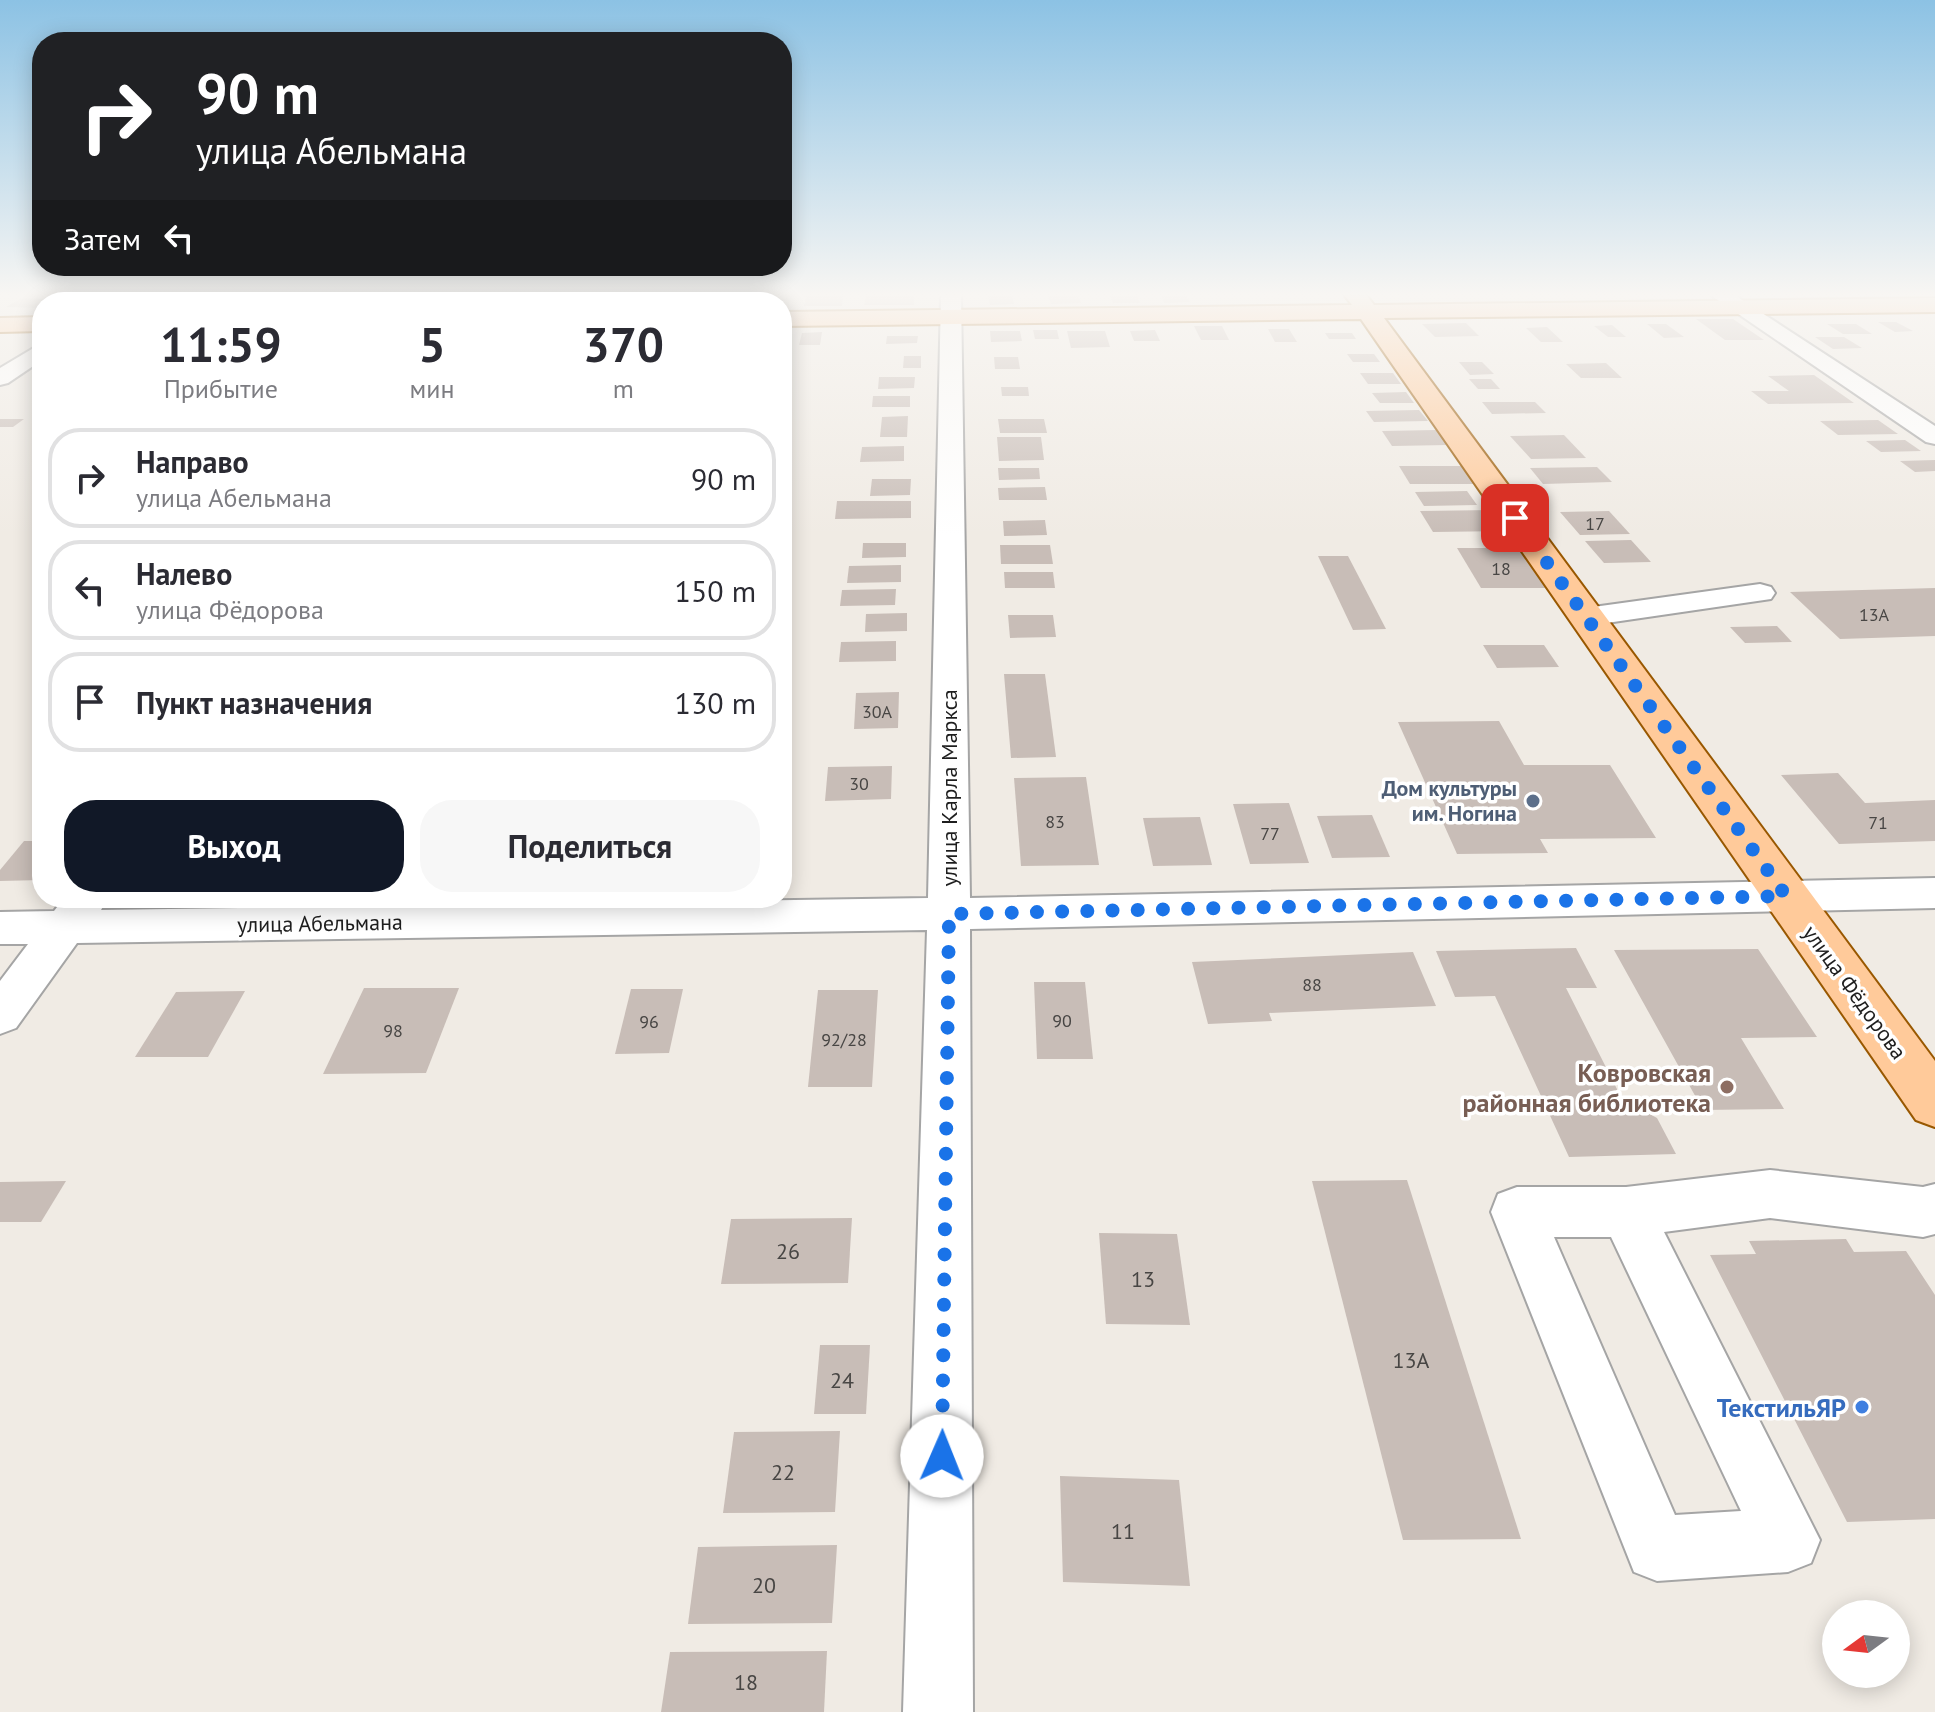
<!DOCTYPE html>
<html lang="ru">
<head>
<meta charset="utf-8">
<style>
	:root { --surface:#fff; --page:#f7f7f7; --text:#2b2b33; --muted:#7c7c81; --line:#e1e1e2; --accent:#111827 }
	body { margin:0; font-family:"PT Sans",sans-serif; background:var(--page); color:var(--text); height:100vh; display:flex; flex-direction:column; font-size:30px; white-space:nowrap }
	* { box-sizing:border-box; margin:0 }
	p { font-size:26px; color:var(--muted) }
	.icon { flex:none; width:44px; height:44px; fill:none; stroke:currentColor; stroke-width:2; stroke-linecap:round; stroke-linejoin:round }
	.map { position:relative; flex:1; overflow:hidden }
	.sheet { position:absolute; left:32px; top:292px; width:760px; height:616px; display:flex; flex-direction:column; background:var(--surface); border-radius:32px; box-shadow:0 4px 20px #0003 }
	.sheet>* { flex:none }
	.guide { position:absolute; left:32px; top:32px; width:760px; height:244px; border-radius:32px; box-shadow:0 4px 20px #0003; background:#202124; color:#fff; overflow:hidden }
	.needle { width:52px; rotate:255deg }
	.fabs { position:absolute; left:1822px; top:1600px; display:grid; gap:16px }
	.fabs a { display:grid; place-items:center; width:88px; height:88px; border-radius:50%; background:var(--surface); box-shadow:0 4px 20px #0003; font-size:40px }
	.pin { position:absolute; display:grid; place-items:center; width:68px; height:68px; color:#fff; margin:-34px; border-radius:16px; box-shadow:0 4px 12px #0006 }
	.me { position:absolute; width:88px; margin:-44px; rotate:1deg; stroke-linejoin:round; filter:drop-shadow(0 0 6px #0008) }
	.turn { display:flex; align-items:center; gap:28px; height:168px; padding:0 32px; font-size:36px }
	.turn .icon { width:104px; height:104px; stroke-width:2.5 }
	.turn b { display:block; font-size:56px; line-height:68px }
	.then { display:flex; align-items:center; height:76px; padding:0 32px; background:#0003; gap:16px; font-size:30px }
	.eta { display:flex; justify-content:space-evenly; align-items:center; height:136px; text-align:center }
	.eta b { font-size:48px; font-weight:700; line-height:56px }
	.button { display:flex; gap:16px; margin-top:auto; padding:16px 32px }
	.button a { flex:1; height:92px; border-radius:32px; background:var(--accent); color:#fff; font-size:32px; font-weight:700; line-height:92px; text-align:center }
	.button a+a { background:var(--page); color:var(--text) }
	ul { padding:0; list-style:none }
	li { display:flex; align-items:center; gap:24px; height:100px; margin:0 16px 12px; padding:0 16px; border:4px solid var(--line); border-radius:32px }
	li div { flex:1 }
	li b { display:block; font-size:30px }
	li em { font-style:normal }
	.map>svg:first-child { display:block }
	.building { fill:#c8bdb7 }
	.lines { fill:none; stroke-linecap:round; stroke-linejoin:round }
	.minor-casing { stroke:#a5a5a5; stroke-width:4 }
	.major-casing { stroke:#995800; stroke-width:4 }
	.minor { fill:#fff; fill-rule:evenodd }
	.major { fill:#ffca9a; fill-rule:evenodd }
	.route { stroke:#1a73e8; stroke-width:14; stroke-dasharray:0 25.2 }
	.service-dot { fill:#5c6f8a; stroke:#fff; stroke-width:3 }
	.education-dot { fill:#8d6e63; stroke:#fff; stroke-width:3 }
	.shop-dot { fill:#3f7fe0; stroke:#fff; stroke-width:3 }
	.labels { text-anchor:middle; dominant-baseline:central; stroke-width:7; stroke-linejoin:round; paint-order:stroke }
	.number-label { font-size:18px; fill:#484644 }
	.street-label { font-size:22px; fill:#1e1e1e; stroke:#fff }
	.service-label { font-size:22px; font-weight:bold; fill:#4e5e75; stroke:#fff; text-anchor:end }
	.near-number-label { font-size:22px; fill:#484644 }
	.near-education-label { font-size:26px; font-weight:bold; fill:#785e54; stroke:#fff; text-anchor:end }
	.near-shop-label { font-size:26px; font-weight:bold; fill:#366cbe; stroke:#fff; text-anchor:end }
</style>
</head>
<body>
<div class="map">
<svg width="1935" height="1712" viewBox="0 0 1935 1712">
	<rect width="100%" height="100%" fill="#f0ebe4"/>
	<g class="building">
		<polygon points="160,296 197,296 189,302 152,302"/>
		<polygon points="630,296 668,296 665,302 627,302"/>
		<polygon points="806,296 843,296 842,306 804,306"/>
		<polygon points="866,296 914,296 914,305 864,305"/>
		<polygon points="988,296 1012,296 1014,304 990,305"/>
		<polygon points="1048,296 1078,296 1081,303 1051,304"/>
		<polygon points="1110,296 1137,296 1140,303 1113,303"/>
		<polygon points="1161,296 1186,296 1190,302 1164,303"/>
		<polygon points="275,297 315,297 310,302 270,302"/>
		<polygon points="22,298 62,299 42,302 42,308 6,307"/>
		<polygon points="1696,319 1733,319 1764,340 1725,340"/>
		<polygon points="1878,322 1896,322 1913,331 1895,332"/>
		<polygon points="1466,323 1479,336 1435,337 1422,324"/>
		<polygon points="1647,324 1666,324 1684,337 1664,338"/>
		<polygon points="1827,324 1856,324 1872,334 1843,334"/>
		<polygon points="1612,325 1626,337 1608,337 1594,326"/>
		<polygon points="1194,326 1222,326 1229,340 1201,340"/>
		<polygon points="1547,327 1563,342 1541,342 1526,328"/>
		<polygon points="1268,329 1289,329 1297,342 1275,342"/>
		<polygon points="1033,330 1057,330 1059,339 1035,339"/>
		<polygon points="1155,330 1160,341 1134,341 1130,331"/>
		<polygon points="990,331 1020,331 1022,341 991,342"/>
		<polygon points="1067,331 1105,331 1110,347 1071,348"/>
		<polygon points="822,332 820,345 799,345 802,333"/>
		<polygon points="1325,333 1352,333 1356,339 1329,339"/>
		<polygon points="887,336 918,336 917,343 886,344"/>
		<polygon points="1815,337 1844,337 1862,348 1833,349"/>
		<polygon points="1347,354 1374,354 1380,362 1353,362"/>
		<polygon points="904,356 921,356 921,368 903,368"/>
		<polygon points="994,357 1018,357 1020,369 995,369"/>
		<polygon points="1459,362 1482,362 1494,374 1470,375"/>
		<polygon points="1606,363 1622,378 1581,378 1566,364"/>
		<polygon points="1360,373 1393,373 1401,384 1368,384"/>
		<polygon points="1814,375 1854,403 1768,404 1751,391 1789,391 1768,376"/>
		<polygon points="879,377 915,377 914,388 878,389"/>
		<polygon points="1469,379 1491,379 1500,389 1478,389"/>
		<polygon points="1001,387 1028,387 1029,396 1002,396"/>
		<polygon points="1406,392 1414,403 1380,403 1372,393"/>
		<polygon points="873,396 910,396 910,407 872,407"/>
		<polygon points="1482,402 1535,402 1546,413 1492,414"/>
		<polygon points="1419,410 1428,421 1374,422 1366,411"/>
		<polygon points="908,416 907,437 880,437 882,417"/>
		<polygon points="0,419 24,419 13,427 0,427"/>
		<polygon points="998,419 1044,419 1047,433 1000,433"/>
		<polygon points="1878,420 1898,434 1838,435 1820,421"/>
		<polygon points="1436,430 1448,445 1392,446 1382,431"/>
		<polygon points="1564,435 1586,458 1531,459 1510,436"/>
		<polygon points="997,437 1041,437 1044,460 999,461"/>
		<polygon points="1905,440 1921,451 1881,452 1866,441"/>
		<polygon points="904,446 904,461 860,462 862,447"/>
		<polygon points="1935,460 1935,471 1915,472 1900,461"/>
		<polygon points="1399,466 1464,466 1477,484 1410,484"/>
		<polygon points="1597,467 1612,482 1543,484 1530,468"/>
		<polygon points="998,468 1039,468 1040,479 999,480"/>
		<polygon points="872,479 911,479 910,495 870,496"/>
		<polygon points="1045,487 1047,500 999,500 998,488"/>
		<polygon points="1467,491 1477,505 1424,506 1415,492"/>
		<polygon points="837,501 911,501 911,518 835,519"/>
		<polygon points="1493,510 1509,531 1433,532 1420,511"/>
		<polygon points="1609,511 1630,534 1580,535 1560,512"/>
		<polygon points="1045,520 1047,535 1004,536 1003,521"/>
		<polygon points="1631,540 1651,562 1604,563 1585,541"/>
		<polygon points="863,543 906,543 906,557 862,558"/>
		<polygon points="1000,545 1050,545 1053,564 1001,564"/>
		<polygon points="1457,548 1520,548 1548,588 1481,588"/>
		<polygon points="1318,556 1348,556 1386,629 1353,630"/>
		<polygon points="901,565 901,582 847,583 849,566"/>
		<polygon points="1004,572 1053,572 1055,588 1005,588"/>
		<polygon points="1935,588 1935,636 1840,639 1790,592"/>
		<polygon points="896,589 895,605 840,606 842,590"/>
		<polygon points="907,613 907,631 865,632 866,614"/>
		<polygon points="1008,615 1053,615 1056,637 1010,638"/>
		<polygon points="1777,626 1792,642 1745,643 1730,627"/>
		<polygon points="896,641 896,661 839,662 841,642"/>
		<polygon points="1483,645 1544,645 1559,667 1497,668"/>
		<polygon points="1004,674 1045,674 1056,757 1011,758"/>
		<polygon points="899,692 898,728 854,729 856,693"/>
		<polygon points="1499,721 1524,765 1610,765 1656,838 1540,839 1548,853 1457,854 1398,722"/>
		<polygon points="892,766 891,799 825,801 828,767"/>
		<polygon points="1838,773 1865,803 1935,800 1935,841 1839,844 1781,775"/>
		<polygon points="1086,777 1099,865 1021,866 1014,778"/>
		<polygon points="1289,803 1309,863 1250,864 1233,804"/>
		<polygon points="1372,815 1390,857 1332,858 1317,816"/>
		<polygon points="1200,817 1212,865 1153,866 1143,818"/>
		<polygon points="24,841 42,841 42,880 0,881 0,870"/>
		<polygon points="1576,948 1597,988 1566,988 1622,1099 1657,1118 1676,1154 1569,1157 1495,996 1455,997 1436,951"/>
		<polygon points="1758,949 1817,1037 1741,1038 1784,1109 1703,1110 1614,950"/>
		<polygon points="1413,952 1436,1006 1269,1013 1272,1021 1208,1024 1192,962"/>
		<polygon points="1034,982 1085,982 1093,1059 1037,1059"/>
		<polygon points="364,988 459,988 426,1073 323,1074"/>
		<polygon points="631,989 683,989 669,1053 615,1054"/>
		<polygon points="818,990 878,990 872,1087 808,1087"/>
		<polygon points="245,991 208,1057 135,1057 176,992"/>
		<polygon points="1407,1180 1521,1539 1403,1540 1312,1181"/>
		<polygon points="66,1181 41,1222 0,1222 0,1182"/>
		<polygon points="852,1218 848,1283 721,1284 731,1219"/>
		<polygon points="1099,1233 1177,1234 1190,1325 1106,1324"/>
		<polygon points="1846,1239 1854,1252 1906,1251 1935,1295 1935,1519 1847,1522 1710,1255 1756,1254 1749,1241"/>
		<polygon points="820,1345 870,1345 866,1414 814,1414"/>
		<polygon points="840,1431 835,1512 723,1513 734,1432"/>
		<polygon points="1060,1476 1179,1480 1190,1586 1063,1582"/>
		<polygon points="837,1545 832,1623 688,1624 698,1547"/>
		<polygon points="827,1651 824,1712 661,1712 670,1652"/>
	</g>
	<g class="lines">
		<defs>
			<g id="minor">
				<polygon points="106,296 130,296 124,302 101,302"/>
				<polygon points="519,296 539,296 535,302 515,302"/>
				<polygon points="941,296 961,296 970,898 1935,878 1935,908 970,929 973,1712 903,1712 927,930 77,943 16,1028 0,1034 0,981 28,944 0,944 0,912 54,911 64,898 108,898 101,910 928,898"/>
				<polygon points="1712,296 1736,296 1935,426 1935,444 1926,442"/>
				<polygon points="42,343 42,360 8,383 0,385 0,368"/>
				<polygon points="1760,584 1771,587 1775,593 1771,599 1586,626 1575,624 1570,617 1575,610 1586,608"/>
				<path d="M1770,1170L1923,1187L1935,1184V1234L1923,1237L1770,1218L1664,1232L1820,1540L1811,1563L1788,1572L1657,1581L1634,1572L1491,1212L1498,1194L1517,1187H1626ZM1554,1237H1611L1741,1511L1675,1515Z"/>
			</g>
			<g id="major">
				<polygon points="1345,296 1367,296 1374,305 1935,298 1935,312 1384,318 1935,1061 1935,1127 1916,1120 1361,319 782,326 782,312 1352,305"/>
				<polygon points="42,317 42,331 0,332 0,318"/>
			</g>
		</defs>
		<use href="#minor" class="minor-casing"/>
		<use href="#major" class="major-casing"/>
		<use href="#minor" class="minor"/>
		<use href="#major" class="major"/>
	</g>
	<linearGradient id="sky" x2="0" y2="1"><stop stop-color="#8cc2e4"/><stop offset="0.55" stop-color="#f8f6f3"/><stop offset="1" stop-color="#f8f6f3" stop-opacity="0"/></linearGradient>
	<rect width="1935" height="536" fill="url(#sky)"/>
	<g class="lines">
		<polyline class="route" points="942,1456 949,914 1786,896 1515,518"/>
	</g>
	<circle class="service-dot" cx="1533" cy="801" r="8"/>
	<circle class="education-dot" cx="1727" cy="1087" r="8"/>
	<circle class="shop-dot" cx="1862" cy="1407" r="8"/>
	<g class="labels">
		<g class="number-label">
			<text x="1595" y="523">17</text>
			<text x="1501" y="568">18</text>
			<text x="1874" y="614">13А</text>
			<text x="877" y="711">30А</text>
			<text x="859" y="783">30</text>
			<text x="1055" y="821">83</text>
			<text x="1878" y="822">71</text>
			<text x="1270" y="833">77</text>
			<text x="1312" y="984">88</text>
			<text x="1062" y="1020">90</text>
			<text x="649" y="1021">96</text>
			<text x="393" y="1030">98</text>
			<text x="844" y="1039">92/28</text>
		</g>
		<g class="street-label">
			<text transform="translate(949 788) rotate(-90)">улица Карла Маркса</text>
			<text transform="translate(320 923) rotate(-1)">улица Абельмана</text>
			<text transform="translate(1855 992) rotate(54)">улица Фёдорова</text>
		</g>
		<g class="service-label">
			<text x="1517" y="788">Дом культуры<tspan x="1517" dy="25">им. Ногина</tspan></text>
		</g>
		<g class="near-number-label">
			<text x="788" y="1251">26</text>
			<text x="1143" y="1279">13</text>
			<text x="1411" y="1360">13А</text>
			<text x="842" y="1380">24</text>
			<text x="783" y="1472">22</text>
			<text x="1123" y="1531">11</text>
			<text x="764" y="1585">20</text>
			<text x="746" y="1682">18</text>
		</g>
		<g class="near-education-label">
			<text x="1711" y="1072">Ковровская<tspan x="1711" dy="30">районная библиотека</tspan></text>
		</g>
		<g class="near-shop-label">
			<text x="1846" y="1407">ТекстильЯР</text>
		</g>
	</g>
</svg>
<div class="fabs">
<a><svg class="needle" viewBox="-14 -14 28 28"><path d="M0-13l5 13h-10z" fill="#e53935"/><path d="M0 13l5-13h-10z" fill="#7c7c81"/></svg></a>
</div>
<div class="pin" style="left:1515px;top:518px;background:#d93025"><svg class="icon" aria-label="arrive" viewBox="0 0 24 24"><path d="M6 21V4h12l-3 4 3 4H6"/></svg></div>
<svg class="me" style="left:942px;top:1456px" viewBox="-20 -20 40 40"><circle r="19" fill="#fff"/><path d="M0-13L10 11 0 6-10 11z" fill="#1a73e8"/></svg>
<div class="guide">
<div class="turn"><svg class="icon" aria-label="right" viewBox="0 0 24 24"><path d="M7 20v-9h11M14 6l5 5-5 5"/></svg><div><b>90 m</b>улица Абельмана</div></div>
<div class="then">Затем<svg class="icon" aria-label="left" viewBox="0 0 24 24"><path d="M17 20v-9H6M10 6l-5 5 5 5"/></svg></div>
</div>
<section class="sheet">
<div class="eta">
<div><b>11:59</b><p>Прибытие</p></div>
<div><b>5</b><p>мин</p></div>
<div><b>370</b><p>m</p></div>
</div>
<ul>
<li><svg class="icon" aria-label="right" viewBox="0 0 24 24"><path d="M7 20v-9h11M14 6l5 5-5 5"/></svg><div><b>Направо</b><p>улица Абельмана</p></div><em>90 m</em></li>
<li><svg class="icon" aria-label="left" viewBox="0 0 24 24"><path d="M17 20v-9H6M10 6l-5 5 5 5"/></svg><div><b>Налево</b><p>улица Фёдорова</p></div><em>150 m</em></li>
<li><svg class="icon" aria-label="arrive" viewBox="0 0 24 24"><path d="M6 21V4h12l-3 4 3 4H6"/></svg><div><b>Пункт назначения</b></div><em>130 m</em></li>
</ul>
<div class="button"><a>Выход</a><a>Поделиться</a></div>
</section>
</div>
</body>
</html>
